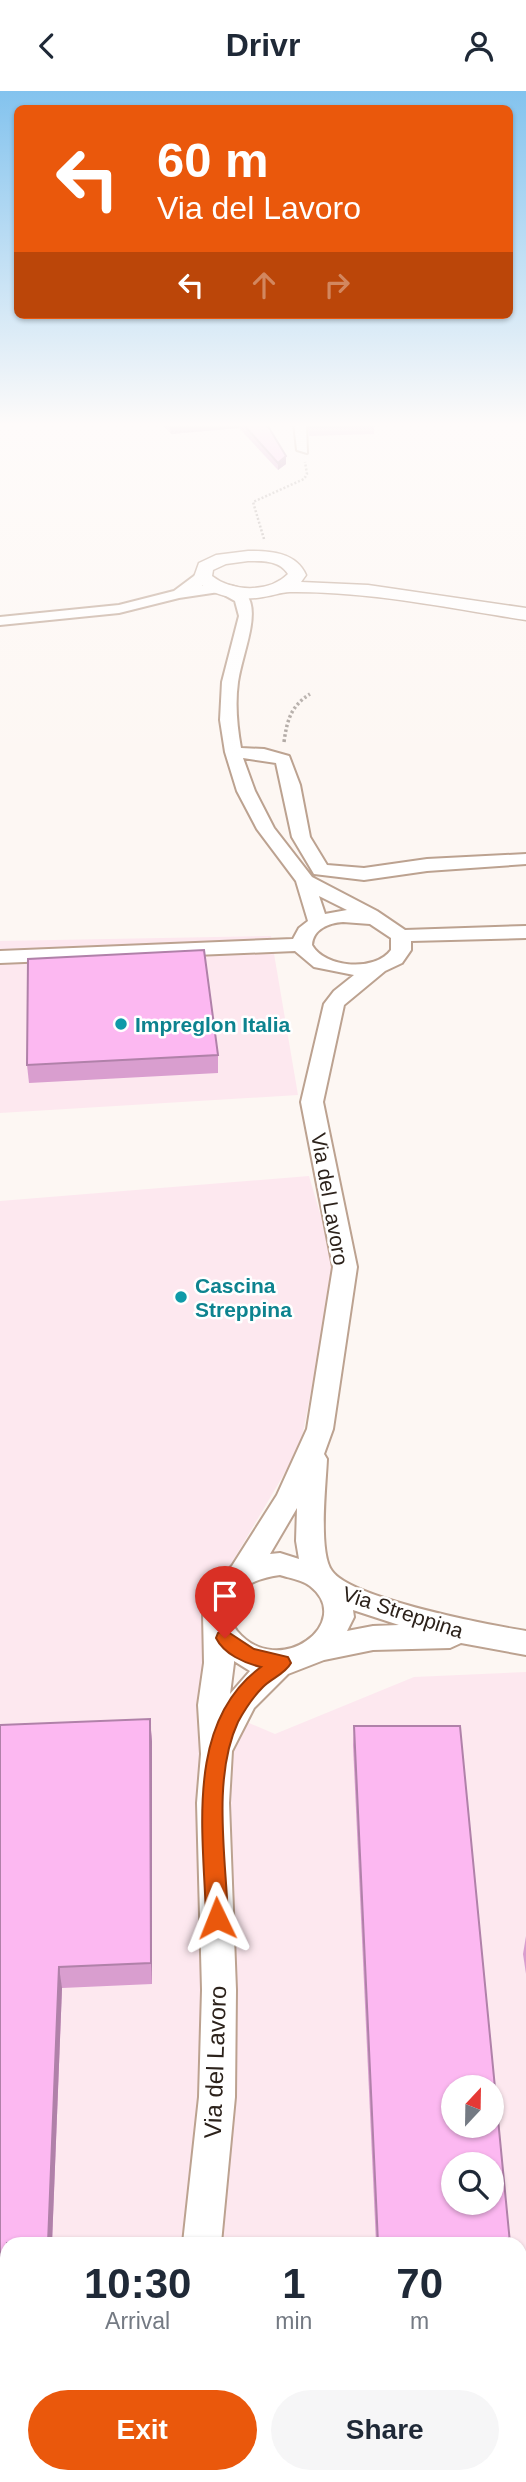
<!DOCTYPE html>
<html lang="en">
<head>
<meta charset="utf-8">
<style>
	:root { --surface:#fff; --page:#f6f6f7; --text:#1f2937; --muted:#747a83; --accent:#ea580c }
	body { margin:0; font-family:Arial,sans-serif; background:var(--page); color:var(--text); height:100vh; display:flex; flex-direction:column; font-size:26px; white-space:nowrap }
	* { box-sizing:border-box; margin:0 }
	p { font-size:23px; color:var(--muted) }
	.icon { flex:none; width:38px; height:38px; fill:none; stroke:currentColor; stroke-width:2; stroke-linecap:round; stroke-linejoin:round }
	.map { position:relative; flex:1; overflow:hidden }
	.details { position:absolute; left:0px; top:2146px; width:527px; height:247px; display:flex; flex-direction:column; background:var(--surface); border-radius:21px 21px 0 0; box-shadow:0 2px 5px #0004 }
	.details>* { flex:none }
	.banner { position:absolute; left:14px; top:14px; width:499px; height:214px; border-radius:10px; box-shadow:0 2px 5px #0004; background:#ea580c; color:#fff; overflow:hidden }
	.needle { width:46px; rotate:22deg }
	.fabs { position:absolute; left:441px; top:1984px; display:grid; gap:14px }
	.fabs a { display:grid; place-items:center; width:63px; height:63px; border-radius:50%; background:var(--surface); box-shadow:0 2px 5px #0004; font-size:35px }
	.pin { position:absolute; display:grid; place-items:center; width:60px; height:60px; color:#fff; margin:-72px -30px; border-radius:50% 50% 50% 0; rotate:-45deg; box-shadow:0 0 7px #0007 }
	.pin .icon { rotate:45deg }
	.me { position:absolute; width:77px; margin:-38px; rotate:358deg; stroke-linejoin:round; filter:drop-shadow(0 0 5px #0008) }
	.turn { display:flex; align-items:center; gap:24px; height:147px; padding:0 28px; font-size:32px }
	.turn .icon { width:91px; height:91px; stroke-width:2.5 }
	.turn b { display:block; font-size:49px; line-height:60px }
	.lanes { display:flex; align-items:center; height:66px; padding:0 28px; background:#0003; justify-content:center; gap:35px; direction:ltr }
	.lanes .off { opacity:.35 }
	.eta { display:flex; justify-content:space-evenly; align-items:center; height:119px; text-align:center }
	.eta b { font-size:42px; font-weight:800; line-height:49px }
	.primary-button { display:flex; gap:14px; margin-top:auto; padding:14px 28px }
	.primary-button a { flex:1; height:80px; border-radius:42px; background:var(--accent); color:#fff; font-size:28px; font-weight:800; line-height:80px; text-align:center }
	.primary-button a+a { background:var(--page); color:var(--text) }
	header { display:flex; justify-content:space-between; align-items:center; height:91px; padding:0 28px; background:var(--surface); font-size:32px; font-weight:800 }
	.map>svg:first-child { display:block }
	.industrial { fill:#fde8ef; fill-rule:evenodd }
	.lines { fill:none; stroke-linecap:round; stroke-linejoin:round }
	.minor-casing { stroke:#bca290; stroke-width:4 }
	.major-casing { stroke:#bca290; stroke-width:3 }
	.path-far1 { stroke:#ada5a0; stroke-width:2.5; stroke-dasharray:2 2; stroke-linecap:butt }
	.path { stroke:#ada5a0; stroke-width:3.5; stroke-dasharray:2.5 2.5; stroke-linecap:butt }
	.minor { fill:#fff; fill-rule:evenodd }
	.major { fill:#fff; fill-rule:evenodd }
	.wall { fill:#d99ecf }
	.shaded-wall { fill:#b081a9 }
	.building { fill:#fcb8f1; stroke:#b081a9; stroke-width:2; fill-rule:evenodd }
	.route { fill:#ea580c; stroke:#983908; stroke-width:2 }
	.culture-dot { fill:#0f9aa8; stroke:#fff; stroke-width:2.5 }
	.labels { text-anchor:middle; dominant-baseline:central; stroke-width:5; stroke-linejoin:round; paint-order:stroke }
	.culture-label { font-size:21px; font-weight:bold; fill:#0d838f; stroke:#fff; text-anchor:start }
	.street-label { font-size:21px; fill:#2c221b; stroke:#fff }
	.near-street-label { font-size:24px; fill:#2c221b; stroke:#fff }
</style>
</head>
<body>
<header><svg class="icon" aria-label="back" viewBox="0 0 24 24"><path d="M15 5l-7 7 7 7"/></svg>Drivr<svg class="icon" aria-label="person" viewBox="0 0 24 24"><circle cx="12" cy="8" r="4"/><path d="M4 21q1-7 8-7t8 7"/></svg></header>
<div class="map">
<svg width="526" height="2391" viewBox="0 0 526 2391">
	<rect width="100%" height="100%" fill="#fdf7f3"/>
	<g class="industrial">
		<polygon points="271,845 298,1004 0,1022 0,850"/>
		<path d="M309,1085L336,1176L300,1356L214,1502L202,1612L275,1643L414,1586L526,1581V2391H0V1110ZM453,1997H492V2035H453ZM453,2074H492V2112H453ZM7,2152H520V2385H7Z"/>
	</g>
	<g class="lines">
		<defs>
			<g id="minor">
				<polygon points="294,332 306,332 307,362 297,359"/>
				<path d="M202,479L209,483L202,495C281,483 244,550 238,591C235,613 237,635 241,657L264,658L289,665L300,694L310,746L327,774L364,777L427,768L526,763V773L427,780L364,789L314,783L292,746L276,672L243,667L255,700L274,737L312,786L377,820L405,839L526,835V847L411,850V859L402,872L385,880L344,914L323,1011L357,1176L333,1338L324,1363L327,1368C326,1393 318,1462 332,1480C352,1508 489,1534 526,1540V1564L461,1552L450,1557L373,1559L324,1569L288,1583L254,1617L232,1660L229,1712L236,1899L235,2006L221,2152H183L199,2006L202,1899L197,1712L201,1663L198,1614L204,1572L203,1522L212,1495L232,1475L277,1404L307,1338L333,1176L301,1011L324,913L334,900L354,884L314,876L295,860L0,872V860L293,848L299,837L308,830L296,790L257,738L237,700L225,661L220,629L222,591L239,525L235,510L219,501L179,507L119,522L0,534V526L119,514L174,500ZM319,805L347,819L325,823ZM343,831L370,833L391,847V859C375,881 325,877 312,854C313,838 329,832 343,831ZM297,1417L296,1450L299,1468L280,1462L270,1463ZM280,1484C289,1487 303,1489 310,1495C356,1531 279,1590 237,1540C232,1534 232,1526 232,1519C235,1494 259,1487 280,1484ZM353,1519L399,1534L373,1535L347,1540L354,1526ZM234,1570L250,1580L230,1603L234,1572Z"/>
				<rect x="154" y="2385" width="42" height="6"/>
			</g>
			<path id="major" d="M248,460C270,460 296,461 306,484L301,491L368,494L526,517V529C448,517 369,500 290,501C281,501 272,505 263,506C241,510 209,506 194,486L199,472L216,464ZM248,470C263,470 279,469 288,483C269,502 232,501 212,485L213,479L226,473Z"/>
		</defs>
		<use href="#minor" class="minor-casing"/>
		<use href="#major" class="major-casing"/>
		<polyline class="path-far1" points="264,448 253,411 304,388 307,383 305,371"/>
		<path class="path" d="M284,651C287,629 291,615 310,603"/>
		<use href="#minor" class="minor"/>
		<use href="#major" class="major"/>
	</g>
	<g class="wall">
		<polygon points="161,332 266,332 286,373 278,379 239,337 171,343"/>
		<polygon points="307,332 374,332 374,343 309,345"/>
		<polygon points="218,964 218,982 29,992 27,974"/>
		<polygon points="150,1628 152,1651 152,1893 62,1897 52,2152 7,2152 7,2188 0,2188 0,1634"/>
		<polygon points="354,1635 510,2152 376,2152 353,1654"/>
		<polygon points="526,1845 526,1883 523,1863"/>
	</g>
	<g class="shaded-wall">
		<polygon points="208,332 239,332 239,337 171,343 170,336"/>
		<polygon points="286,365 286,373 278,379 278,372"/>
		<polygon points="150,1628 152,1651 152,1893 151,1872"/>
		<polygon points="59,1876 62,1897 52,2152 48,2152"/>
	</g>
	<g class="building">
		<polygon points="167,332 208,332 170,336"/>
		<polygon points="242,332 266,332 286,365 278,372"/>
		<polygon points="309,332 374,332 374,335 309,336"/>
		<polygon points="204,859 218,964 27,974 28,868"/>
		<polygon points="150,1628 151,1872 59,1876 48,2152 7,2152 7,2169 0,2169 0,1634"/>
		<path d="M354,1635H460L510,2152H378ZM453,1997H492V2035H453ZM453,2074H492V2112H453Z"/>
		<polygon points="520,2346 526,2346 526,2391 293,2391 293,2385 520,2385"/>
	</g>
	<linearGradient id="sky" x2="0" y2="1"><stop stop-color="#83c3ee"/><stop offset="0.5" stop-color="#fefbfa"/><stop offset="1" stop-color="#fefbfa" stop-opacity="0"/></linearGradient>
	<rect width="526" height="667" fill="url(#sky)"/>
	<path class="route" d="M225,1539L254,1558L288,1566L291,1572C285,1583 272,1587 263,1596C254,1605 244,1620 238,1631C212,1687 226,1767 228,1827L225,1834L217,1837L209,1834L206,1827C204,1745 184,1632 261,1576C244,1572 224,1563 216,1547L218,1542Z"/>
	<g class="culture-dot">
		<circle cx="121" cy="933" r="7"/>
		<circle cx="181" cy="1206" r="7"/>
	</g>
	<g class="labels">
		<g class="culture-label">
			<text x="135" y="933">Impreglon Italia</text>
			<text x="195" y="1194">Cascina<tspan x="195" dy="24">Streppina</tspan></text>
		</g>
		<g class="street-label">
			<text transform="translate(330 1108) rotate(80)">Via del Lavoro</text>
			<text transform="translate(403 1521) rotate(18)">Via Streppina</text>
		</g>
		<g class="near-street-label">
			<text transform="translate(215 1971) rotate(-88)">Via del Lavoro</text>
		</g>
	</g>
</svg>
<div class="fabs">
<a><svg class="needle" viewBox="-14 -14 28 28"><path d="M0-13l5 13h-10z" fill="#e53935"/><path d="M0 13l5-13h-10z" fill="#747a83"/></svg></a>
<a><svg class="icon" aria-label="search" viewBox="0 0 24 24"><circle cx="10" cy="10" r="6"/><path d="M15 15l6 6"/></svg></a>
</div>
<div class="pin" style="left:225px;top:1547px;background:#d93025"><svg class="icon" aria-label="arrive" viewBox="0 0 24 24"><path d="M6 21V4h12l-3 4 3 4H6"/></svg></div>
<svg class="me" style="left:217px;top:1827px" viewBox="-20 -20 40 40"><path d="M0-17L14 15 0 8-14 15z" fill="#ea580c" stroke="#fff" stroke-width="4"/></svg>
<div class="banner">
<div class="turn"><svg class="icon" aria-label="left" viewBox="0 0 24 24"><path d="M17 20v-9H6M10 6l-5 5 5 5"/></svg><div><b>60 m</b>Via del Lavoro</div></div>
<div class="lanes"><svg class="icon" aria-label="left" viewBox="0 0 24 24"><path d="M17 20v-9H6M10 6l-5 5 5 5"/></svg><svg class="icon off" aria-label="ahead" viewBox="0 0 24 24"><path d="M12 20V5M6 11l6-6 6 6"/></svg><svg class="icon off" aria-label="right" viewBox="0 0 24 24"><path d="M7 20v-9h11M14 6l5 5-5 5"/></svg></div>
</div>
<section class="details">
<div class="eta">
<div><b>10:30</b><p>Arrival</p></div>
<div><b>1</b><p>min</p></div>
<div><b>70</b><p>m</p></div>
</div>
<div class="primary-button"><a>Exit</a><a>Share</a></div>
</section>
</div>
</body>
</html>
